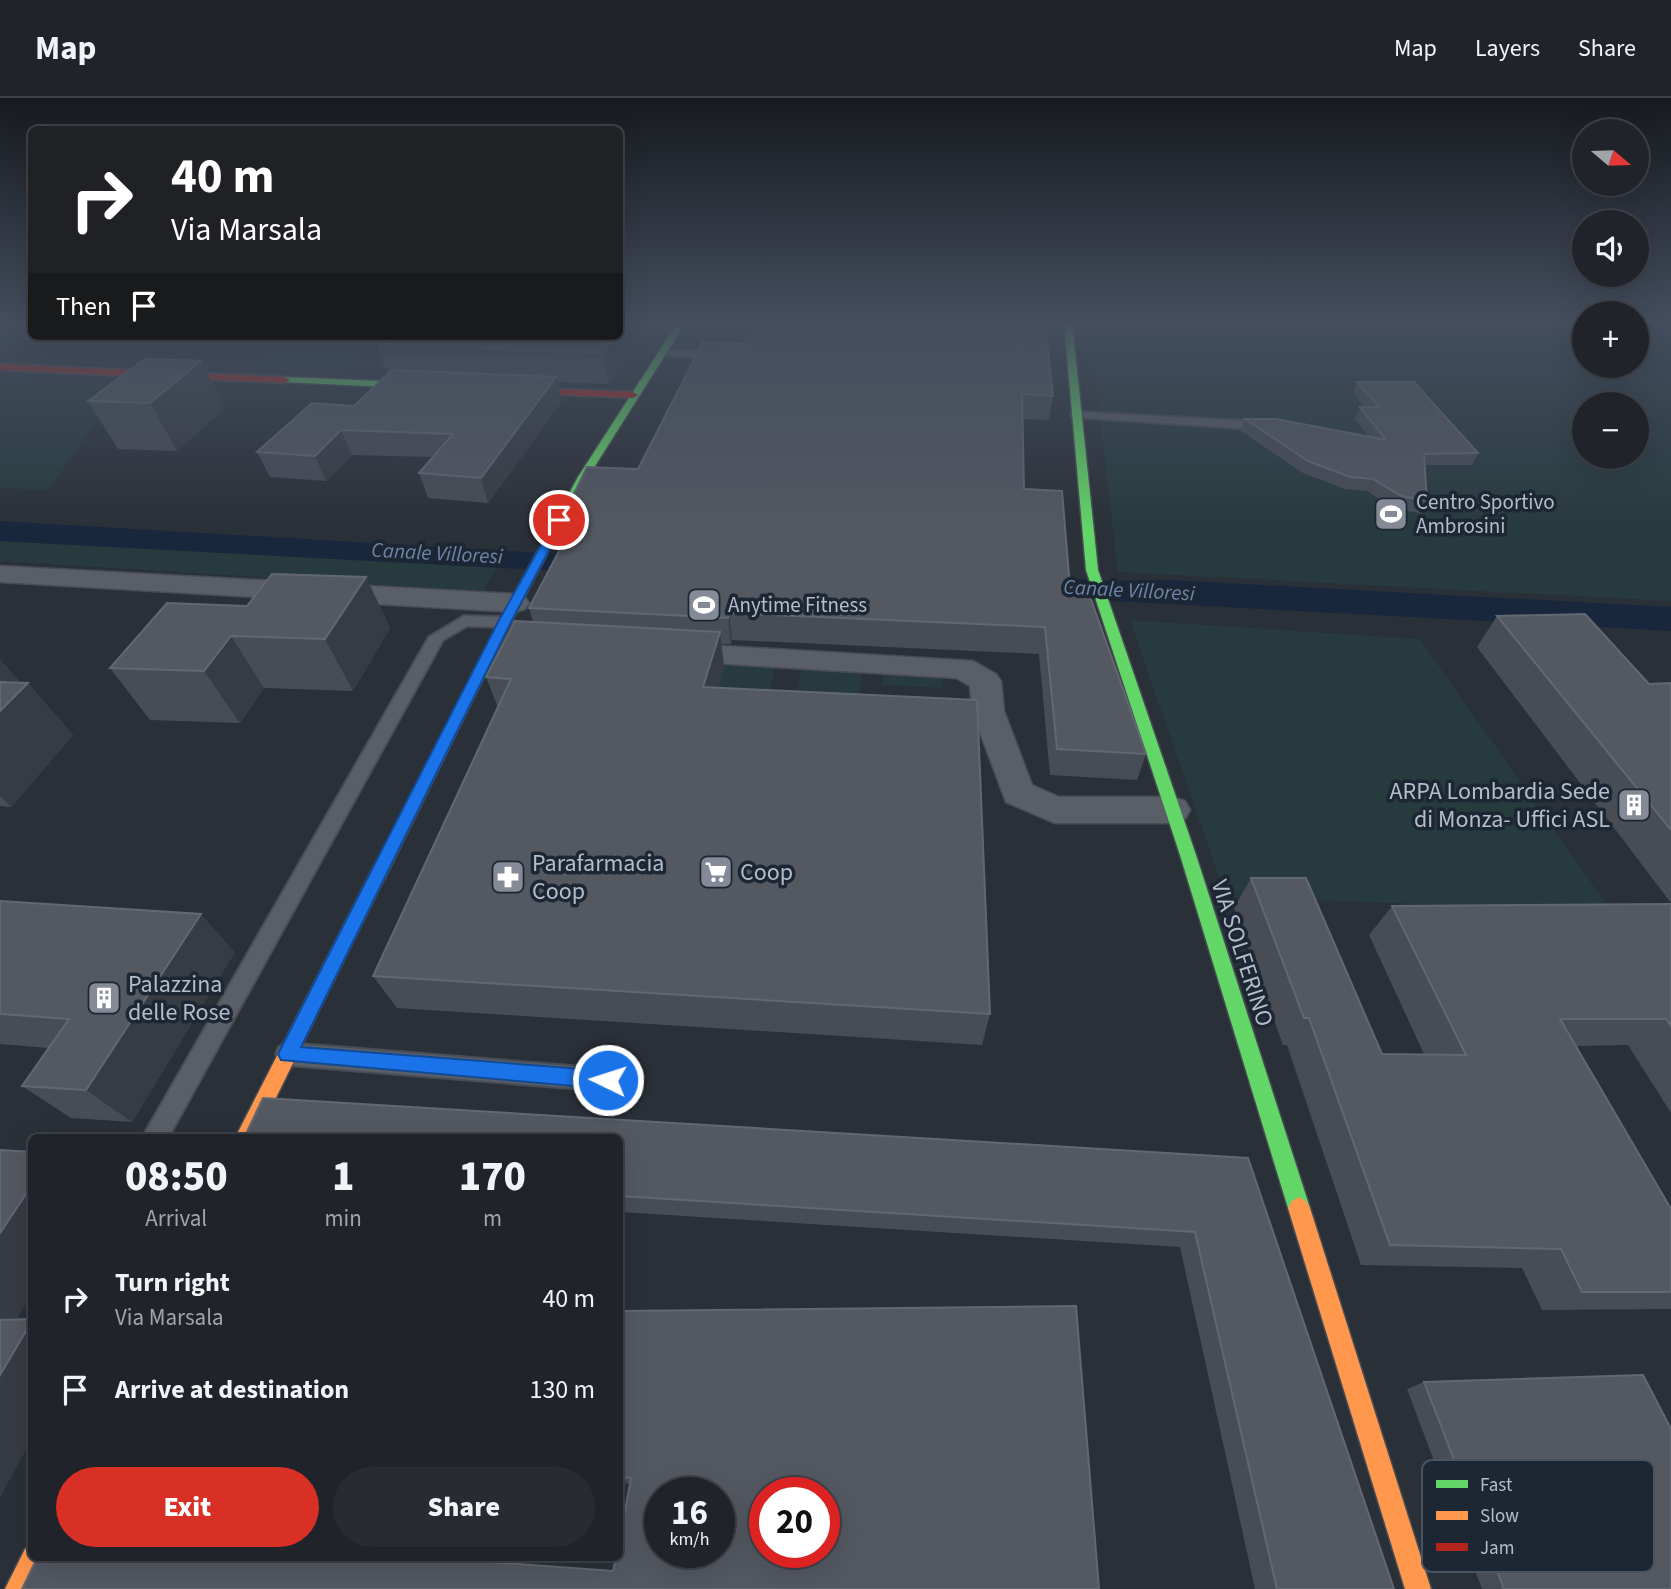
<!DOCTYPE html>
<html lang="en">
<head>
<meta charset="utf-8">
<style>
	:root { --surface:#20242a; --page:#282c32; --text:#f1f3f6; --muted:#a2a4a8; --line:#3d4147; --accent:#d93025 }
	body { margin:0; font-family:"Source Sans 3",sans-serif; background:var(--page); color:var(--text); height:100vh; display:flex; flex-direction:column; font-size:26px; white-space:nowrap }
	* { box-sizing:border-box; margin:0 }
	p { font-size:23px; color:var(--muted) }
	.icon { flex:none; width:38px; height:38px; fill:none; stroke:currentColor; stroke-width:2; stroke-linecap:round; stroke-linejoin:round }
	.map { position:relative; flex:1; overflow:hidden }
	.side { position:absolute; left:28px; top:1036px; width:595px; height:427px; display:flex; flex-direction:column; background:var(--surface); border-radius:10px; box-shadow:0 7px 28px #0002,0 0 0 2px var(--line) }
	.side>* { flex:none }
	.top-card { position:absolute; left:28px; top:28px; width:595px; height:214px; border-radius:10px; box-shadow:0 7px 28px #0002,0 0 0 2px var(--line); background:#202124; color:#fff; overflow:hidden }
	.needle { width:46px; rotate:109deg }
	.fabs { position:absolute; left:1572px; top:21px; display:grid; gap:14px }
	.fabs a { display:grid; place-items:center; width:77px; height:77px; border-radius:50%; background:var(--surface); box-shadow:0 7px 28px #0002,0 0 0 2px var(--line); font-size:35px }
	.speed { position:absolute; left:644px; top:1379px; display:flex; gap:14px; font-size:35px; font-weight:700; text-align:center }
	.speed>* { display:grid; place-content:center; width:91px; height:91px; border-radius:50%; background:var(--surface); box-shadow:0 7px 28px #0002,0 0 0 2px var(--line); line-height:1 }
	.speed small { font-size:18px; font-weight:400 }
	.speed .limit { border:10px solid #d22; background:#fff; color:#111 }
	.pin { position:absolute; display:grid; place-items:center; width:60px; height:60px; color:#fff; margin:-30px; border:4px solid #fff; border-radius:50%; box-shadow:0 2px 7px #0007 }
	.me { position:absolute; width:77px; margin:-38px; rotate:274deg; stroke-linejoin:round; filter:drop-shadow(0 0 5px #0008) }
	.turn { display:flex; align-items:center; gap:24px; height:147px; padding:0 28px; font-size:32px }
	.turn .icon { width:91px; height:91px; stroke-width:2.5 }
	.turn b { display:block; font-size:49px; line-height:60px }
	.then { display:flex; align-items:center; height:66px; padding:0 28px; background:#0003; gap:14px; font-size:26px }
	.eta { display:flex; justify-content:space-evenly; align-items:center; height:119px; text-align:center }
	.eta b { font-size:42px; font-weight:800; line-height:49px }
	.primary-button { display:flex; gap:14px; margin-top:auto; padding:14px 28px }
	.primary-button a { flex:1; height:80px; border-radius:42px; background:var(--accent); color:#fff; font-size:28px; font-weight:800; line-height:80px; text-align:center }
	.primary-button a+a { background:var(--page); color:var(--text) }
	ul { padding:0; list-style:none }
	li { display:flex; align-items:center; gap:21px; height:91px; padding:0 28px }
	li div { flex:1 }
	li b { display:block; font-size:26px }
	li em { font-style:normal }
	header { display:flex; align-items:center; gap:42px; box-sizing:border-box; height:98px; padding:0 35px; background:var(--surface); border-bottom:2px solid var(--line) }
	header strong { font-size:33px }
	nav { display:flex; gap:38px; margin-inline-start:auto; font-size:24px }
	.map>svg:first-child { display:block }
	.green { fill:#273a3e; fill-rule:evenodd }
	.water { fill:#19273c }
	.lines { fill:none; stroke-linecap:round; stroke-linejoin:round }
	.lane-casing { stroke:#484c55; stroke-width:4 }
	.street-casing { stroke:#484c55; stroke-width:3 }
	.fast-casing { stroke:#484c55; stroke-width:3 }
	.slow-casing { stroke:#484c55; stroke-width:3 }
	.jam-casing { stroke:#484c55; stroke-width:3 }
	.lane { fill:#5a5e66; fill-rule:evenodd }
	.street { fill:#5a5e66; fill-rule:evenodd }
	.fast { fill:#63d668; fill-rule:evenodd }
	.slow { fill:#ff974d; fill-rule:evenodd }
	.jam { fill:#b3261e; fill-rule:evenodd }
	.wall { fill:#474c55 }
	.shaded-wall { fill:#373c44 }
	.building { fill:#535861; stroke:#626872; stroke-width:2; fill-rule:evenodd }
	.route { fill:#1a73e8; stroke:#114b97; stroke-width:2 }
	.labels { text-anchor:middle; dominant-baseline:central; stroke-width:7; stroke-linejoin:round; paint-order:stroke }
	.far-poi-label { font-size:21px; fill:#b4bcc9; stroke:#1d2633; text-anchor:start }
	.far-water-label { font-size:21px; font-style:italic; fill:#6d86a8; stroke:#1d2633 }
	.poi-label { font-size:24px; fill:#b4bcc9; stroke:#1d2633; text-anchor:start }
	.street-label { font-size:24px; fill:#b4bcc9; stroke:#1d2633 }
	.key { fill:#1d2633; stroke:#4a5360; stroke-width:2 }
	.key-label { font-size:19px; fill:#b4bcc9 }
</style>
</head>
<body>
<header>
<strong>Map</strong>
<nav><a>Map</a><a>Layers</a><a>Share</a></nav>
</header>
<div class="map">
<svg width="1671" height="1491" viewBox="0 0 1671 1491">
	<rect width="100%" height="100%" fill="#2a3038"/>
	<g class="green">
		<polygon points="0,224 31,224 32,238 53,238 40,250 0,249"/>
		<path d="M1089,224H1584V268H1636V224H1671V503L1118,474ZM1584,306H1636V359H1584Z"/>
		<polygon points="284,238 379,238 342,274 250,272"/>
		<polygon points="0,280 124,286 48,392 0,390"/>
		<polygon points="0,443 497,469 484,493 0,463"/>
		<polygon points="1130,522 1420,541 1611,813 1226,799"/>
		<polygon points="715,565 775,568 768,603 706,600"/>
		<polygon points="801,570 862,573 858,609 795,605"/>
		<polygon points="883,572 942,575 943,590 882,587"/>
	</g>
	<polygon class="water" points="0,423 506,453 1118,483 1168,482 1671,509 1671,533 0,443"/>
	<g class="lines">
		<defs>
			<g id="lane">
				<polygon points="662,252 720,254 725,257 720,260 658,257 658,253"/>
				<polygon points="1075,314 1268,324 1274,328 1268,332 1071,319 1071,315"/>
				<polygon points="464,518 505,519 513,524 505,529 467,528 443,542 168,1040 142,1040 429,539"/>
				<polygon points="287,945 608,971 616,974 620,982 616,990 608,993 287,967 279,963 276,956 279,949"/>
			</g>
			<g id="street">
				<polygon points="0,468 515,496 525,499 529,505 525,511 515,514 0,484"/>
				<polygon points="673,545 973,563 996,576 1001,583 1004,613 1032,687 1059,699 1172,699 1185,703 1190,712 1185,721 1172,725 1055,725 1006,704 972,613 970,588 956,580 662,562 658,555 662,548"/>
			</g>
			<g id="fast">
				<polygon points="678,224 686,224 588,379 511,524 385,780 373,780 371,775 499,524 578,379"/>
				<polygon points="1064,224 1072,224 1098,472 1196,757 1310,1110 1306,1117 1299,1121 1292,1117 1288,1110 1180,757 1086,472"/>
				<polygon points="285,279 428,285 433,288 428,291 282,284 282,280"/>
			</g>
			<g id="slow">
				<polygon points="379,769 385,770 387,775 256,1040 235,1040 373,770"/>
				<polygon points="1299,1099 1306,1103 1310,1110 1431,1491 1405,1491 1288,1110 1292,1103"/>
				<polygon points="32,1448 32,1460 47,1460 32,1491 5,1491 25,1451"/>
			</g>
			<g id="jam">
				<polygon points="0,266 285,279 290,282 285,285 0,272"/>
				<polygon points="506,289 633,294 638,297 633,300 503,294 503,290"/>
			</g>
		</defs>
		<use href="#lane" class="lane-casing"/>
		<use href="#street" class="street-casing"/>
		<use href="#fast" class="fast-casing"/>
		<use href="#slow" class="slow-casing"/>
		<use href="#jam" class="jam-casing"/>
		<use href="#lane" class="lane"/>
		<use href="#street" class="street"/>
		<use href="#fast" class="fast"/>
		<use href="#slow" class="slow"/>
		<use href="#jam" class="jam"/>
	</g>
	<g class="wall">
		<polygon points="1045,224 1053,298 1049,322 1022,321 1024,391 1070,489 1146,656 1137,682 1050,677 1039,556 732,542 731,546 721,546 724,569 718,590 990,916 982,947 397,910 373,878 498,610 486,579 533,524 529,510 570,433 565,414 638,371 744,246 751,240 750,229"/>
		<polygon points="84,238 233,238 224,246 89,247"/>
		<polygon points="373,238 620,238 638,243 608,286 557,284 562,303 488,405 428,400 419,375 433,359 352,357 326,383 270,379 257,354 354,308 389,275 383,265"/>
		<polygon points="201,263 225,310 177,353 118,351 88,303"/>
		<polygon points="1357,284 1478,355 1472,367 1424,367 1427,403 1420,415 1395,411 1367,393 1345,391 1303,375 1241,333 1245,321 1369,339 1355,321 1360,309 1364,309 1353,295"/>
		<polygon points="366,479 390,530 353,593 264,590 240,625 150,622 110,570 247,508"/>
		<polygon points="1497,518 1649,586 1671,585 1671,805 1477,549"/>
		<polygon points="0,562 20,584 28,585 73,637 11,709 0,708"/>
		<polygon points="1251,780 1382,956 1424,956 1369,837 1392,808 1671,806 1671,1015 1628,947 1576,948 1671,1111 1671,1211 1542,1212 1522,1170 1361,1167 1287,947 1283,947 1234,810"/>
		<polygon points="0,803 235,854 132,1024 71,1020 22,988 48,950 0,946"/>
		<polygon points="620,1040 1248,1060 1394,1491 1255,1491 1180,1149 620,1114"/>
		<polygon points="620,1213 1099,1491 613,1473 630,1386 620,1385"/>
		<polygon points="1424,1284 1671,1491 1482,1491 1407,1291"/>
	</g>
	<g class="shaded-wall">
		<polygon points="625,224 635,224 638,243 608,286 603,255 615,238 620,238 620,232"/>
		<polygon points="220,238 233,238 224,246"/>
		<polygon points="201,263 225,310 177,353 150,305"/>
		<polygon points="556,279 562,303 488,405 481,380"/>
		<polygon points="341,332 352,357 326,383 315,358"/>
		<polygon points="366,479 390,530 353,593 325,541"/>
		<polygon points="729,515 732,542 731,546 728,520"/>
		<polygon points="720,534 724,569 708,625 703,589"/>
		<polygon points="231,538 264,590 240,625 204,573"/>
		<polygon points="0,562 24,589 28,585 73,637 11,709 0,698"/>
		<polygon points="201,816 235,854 132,1024 86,992"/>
		<polygon points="32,1087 32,1196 4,1242 0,1240 0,1135"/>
		<polygon points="32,1223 32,1341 0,1399 0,1277"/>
	</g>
	<g class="building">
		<polygon points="620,224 625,224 620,232"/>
		<polygon points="753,224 1045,224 1053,298 1022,296 1024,391 1062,393 1070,489 1087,490 1146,656 1057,651 1045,529 729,515 728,520 529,510 579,415 565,414 587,369 638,371 703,244 744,246 746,240 794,242 801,238 802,235 794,231 750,229"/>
		<polygon points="374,238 615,238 603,255 380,246"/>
		<polygon points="145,261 201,263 150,305 88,303"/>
		<polygon points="392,272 556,279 481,380 419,375 453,336 341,332 315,358 257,354 312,305 354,308"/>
		<polygon points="1357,284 1414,284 1478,355 1424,356 1427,403 1401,398 1373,381 1350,379 1308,363 1245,321 1276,321 1386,342 1360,309 1379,309"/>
		<polygon points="272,476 366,479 325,541 231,538 204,573 110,570 167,505 247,508"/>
		<polygon points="1585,516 1649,586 1671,585 1671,732 1497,518"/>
		<polygon points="515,523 720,534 703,589 977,602 990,916 373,878 511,581 486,579"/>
		<polygon points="0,584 28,585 0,613"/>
		<polygon points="1251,780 1306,780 1382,956 1466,957 1392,808 1671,806 1671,928 1666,921 1560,921 1671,1111 1671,1194 1582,1194 1561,1151 1390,1147 1309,920 1304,920"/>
		<polygon points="0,803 201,816 86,992 22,988 69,921 0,916"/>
		<polygon points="263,1000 1248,1060 1394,1491 1277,1491 1195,1134 620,1098 620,1040 244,1040"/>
		<polygon points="0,1052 32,1054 32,1087 0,1135"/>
		<path d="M1076,1208L1099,1491H22L37,1460H435L613,1473L616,1460H620V1440L631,1380L620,1379V1213ZM660,1395H719V1454H660ZM765,1395H824V1454H765Z"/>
		<polygon points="32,1221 32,1223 0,1277 0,1222"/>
		<polygon points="1643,1277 1671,1331 1671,1491 1504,1491 1424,1284"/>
	</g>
	<linearGradient id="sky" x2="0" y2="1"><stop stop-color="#171a1f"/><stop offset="0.52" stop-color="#444e5e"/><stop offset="1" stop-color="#444e5e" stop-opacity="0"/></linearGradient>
	<rect width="1671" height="432" fill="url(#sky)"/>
	<polygon class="route" points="556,420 565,422 511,524 301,949 608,973 615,975 618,982 615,988 608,991 281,962 278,956 281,950 498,524"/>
	<defs>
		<symbol id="stadium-square" viewBox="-11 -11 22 22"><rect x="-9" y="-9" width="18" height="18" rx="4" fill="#848b96" stroke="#1d2633"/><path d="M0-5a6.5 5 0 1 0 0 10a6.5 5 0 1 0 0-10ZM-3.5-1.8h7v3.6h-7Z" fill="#fff"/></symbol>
		<symbol id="building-square" viewBox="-11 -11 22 22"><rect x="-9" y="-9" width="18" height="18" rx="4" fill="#848b96" stroke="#1d2633"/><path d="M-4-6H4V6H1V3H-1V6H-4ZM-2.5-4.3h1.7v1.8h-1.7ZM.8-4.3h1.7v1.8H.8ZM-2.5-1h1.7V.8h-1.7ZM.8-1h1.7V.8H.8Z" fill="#fff"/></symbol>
		<symbol id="supermarket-square" viewBox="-11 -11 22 22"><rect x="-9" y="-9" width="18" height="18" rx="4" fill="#848b96" stroke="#1d2633"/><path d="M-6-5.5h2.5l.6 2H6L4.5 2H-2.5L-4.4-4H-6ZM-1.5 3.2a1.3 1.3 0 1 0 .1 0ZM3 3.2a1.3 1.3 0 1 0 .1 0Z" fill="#fff"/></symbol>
		<symbol id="pharmacy-square" viewBox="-11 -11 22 22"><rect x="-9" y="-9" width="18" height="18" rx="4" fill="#848b96" stroke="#1d2633"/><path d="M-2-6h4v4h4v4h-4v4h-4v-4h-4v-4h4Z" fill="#fff"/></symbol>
	</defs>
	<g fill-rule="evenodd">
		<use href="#stadium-square" x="1372" y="397" width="38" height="38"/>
		<use href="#stadium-square" x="685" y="488" width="38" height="38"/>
		<use href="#building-square" x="1615" y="688" width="38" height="38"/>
		<use href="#supermarket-square" x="697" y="755" width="38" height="38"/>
		<use href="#pharmacy-square" x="489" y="760" width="38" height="38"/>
		<use href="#building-square" x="85" y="881" width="38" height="38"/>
	</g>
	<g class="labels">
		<g class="far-poi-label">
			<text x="1416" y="404">Centro Sportivo<tspan x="1416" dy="24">Ambrosini</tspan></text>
			<text x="728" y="507">Anytime Fitness</text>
		</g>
		<g class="far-water-label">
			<text transform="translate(437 455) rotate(3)">Canale Villoresi</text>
			<text transform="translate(1129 492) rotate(3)">Canale Villoresi</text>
		</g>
		<g class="poi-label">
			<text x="1610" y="693" text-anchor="end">ARPA Lombardia Sede<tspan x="1610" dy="28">di Monza- Uffici ASL</tspan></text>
			<text x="532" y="765">Parafarmacia<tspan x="532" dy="28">Coop</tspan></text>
			<text x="740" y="774">Coop</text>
			<text x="128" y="886">Palazzina<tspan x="128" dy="28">delle Rose</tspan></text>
		</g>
		<g class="street-label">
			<text transform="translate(1242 855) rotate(72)">VIA SOLFERINO</text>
		</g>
	</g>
	<rect x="1422" y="1362" width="232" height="112" rx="10" class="key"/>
	<rect x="1436" y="1382" width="32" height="8" fill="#63d668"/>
	<rect x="1436" y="1413" width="32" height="9" fill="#ff974d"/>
	<rect x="1436" y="1445" width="32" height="8" fill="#b3261e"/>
	<g class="key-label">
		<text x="1480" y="1393">Fast</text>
		<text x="1480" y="1424">Slow</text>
		<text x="1480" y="1456">Jam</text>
	</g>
</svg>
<div class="fabs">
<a><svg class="needle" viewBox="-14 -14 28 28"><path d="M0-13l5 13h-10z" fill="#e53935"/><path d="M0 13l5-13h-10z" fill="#a2a4a8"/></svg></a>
<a><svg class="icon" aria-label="sound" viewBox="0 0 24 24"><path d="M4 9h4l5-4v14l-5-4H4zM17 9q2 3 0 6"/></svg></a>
<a>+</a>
<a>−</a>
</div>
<div class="speed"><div>16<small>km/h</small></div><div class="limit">20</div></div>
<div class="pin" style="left:559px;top:422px;background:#d93025"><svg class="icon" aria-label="arrive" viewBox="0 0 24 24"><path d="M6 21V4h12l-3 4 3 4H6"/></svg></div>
<svg class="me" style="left:608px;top:982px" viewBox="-20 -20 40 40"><circle r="17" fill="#1a73e8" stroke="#fff" stroke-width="3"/><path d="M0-11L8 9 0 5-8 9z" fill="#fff"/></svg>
<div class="top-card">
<div class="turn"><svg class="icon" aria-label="right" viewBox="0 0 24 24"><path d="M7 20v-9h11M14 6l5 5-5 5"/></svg><div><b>40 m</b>Via Marsala</div></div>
<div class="then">Then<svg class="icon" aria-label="arrive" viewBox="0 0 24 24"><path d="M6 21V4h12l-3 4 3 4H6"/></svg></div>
</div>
<section class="side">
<div class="eta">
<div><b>08:50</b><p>Arrival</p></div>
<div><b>1</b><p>min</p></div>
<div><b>170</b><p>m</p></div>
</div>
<ul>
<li><svg class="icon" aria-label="right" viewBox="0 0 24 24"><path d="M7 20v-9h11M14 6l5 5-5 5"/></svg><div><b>Turn right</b><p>Via Marsala</p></div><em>40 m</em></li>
<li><svg class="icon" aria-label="arrive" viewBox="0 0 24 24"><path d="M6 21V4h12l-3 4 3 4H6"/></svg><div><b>Arrive at destination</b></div><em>130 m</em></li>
</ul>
<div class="primary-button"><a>Exit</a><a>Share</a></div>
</section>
</div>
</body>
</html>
